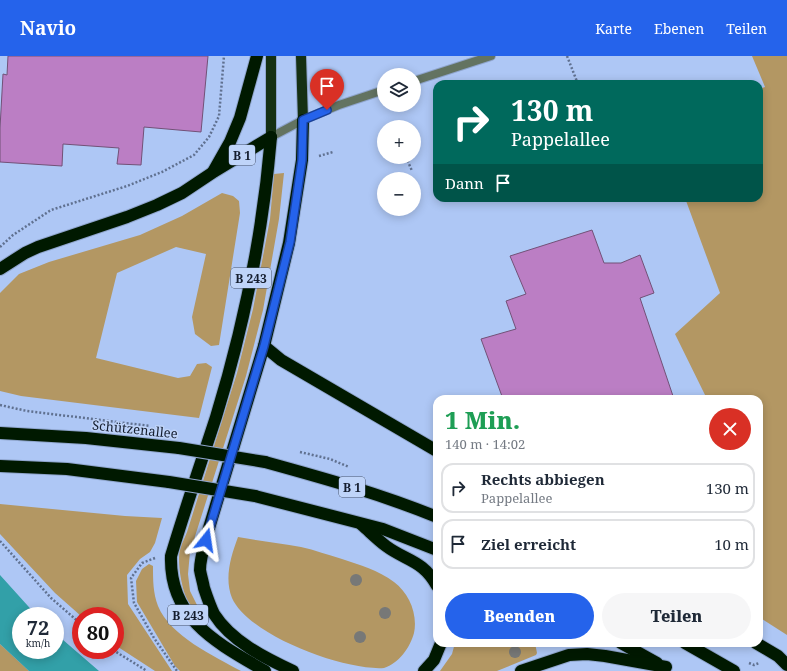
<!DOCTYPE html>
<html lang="de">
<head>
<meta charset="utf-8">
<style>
	:root { --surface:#fff; --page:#f6f6f7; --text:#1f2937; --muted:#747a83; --line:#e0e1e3; --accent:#2563eb }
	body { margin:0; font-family:"Noto Serif",serif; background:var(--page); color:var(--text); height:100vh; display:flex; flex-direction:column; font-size:15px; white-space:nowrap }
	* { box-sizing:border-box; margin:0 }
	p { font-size:13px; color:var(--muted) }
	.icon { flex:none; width:22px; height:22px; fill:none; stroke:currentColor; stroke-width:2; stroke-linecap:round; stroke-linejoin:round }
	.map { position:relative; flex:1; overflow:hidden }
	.drawer { position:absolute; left:433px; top:339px; width:330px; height:252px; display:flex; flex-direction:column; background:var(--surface); border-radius:12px; box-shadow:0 2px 10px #0003 }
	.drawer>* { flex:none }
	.banner { position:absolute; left:433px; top:24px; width:330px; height:122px; border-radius:12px; box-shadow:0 2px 10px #0003; background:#00695c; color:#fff; overflow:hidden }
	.fabs { position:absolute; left:377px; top:12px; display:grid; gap:8px }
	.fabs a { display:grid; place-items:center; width:44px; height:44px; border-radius:50%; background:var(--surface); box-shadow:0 2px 10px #0003; font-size:20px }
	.speed { position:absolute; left:12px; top:551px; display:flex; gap:8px; font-size:20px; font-weight:700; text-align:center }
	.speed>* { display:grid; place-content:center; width:52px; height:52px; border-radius:50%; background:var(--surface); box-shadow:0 2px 10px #0003; line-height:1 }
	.speed small { font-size:10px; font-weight:400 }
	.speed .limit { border:6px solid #d22; background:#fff; color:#111 }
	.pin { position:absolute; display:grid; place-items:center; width:34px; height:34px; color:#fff; margin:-41px -17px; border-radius:50% 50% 50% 0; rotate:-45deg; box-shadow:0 0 4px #0007 }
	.pin .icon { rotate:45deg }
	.me { position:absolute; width:44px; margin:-22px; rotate:15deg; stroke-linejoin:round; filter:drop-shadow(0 0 3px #0008) }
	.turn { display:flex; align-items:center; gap:14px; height:84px; padding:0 12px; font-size:18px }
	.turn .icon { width:52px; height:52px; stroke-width:2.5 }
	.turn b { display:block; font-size:28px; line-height:34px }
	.then { display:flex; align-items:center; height:38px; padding:0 12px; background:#0003; gap:8px; font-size:15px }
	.round { display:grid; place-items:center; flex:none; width:42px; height:42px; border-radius:21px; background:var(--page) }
	.headline { display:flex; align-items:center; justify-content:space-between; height:68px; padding:0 12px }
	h1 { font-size:24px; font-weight:800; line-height:30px; color:#1e9e55 }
	.button { display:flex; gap:8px; margin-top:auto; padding:8px 12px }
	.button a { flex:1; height:46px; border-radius:24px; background:var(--accent); color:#fff; font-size:16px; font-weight:800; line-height:46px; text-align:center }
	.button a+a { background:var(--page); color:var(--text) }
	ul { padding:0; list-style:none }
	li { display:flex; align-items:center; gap:12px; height:50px; margin:0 8px 6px; padding:0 4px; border:2px solid var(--line); border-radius:12px }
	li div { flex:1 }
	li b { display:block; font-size:15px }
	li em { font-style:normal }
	header { display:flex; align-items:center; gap:24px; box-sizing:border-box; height:56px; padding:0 20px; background:var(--accent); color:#fff }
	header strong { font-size:19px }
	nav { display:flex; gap:22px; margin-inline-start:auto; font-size:14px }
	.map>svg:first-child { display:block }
	.green { fill:#b39763 }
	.water { fill:#32a0a8 }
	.building { fill:#bb7ec4; stroke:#725177 }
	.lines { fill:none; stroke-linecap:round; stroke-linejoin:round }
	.street-casing { stroke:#8fa5cd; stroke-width:10 }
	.primary-casing { stroke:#8fa5cd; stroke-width:12 }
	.highway-casing { stroke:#8fa5cd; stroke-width:14 }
	.path { stroke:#607190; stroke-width:2.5; stroke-dasharray:2 2; stroke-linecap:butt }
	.street { stroke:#637361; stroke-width:8 }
	.primary { stroke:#153013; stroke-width:10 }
	.highway { stroke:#001900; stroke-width:12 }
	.highway-bridge-casing { stroke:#8fa5cd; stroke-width:14; stroke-linecap:butt }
	.highway-bridge { stroke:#001900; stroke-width:12 }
	.tree { fill:#777877 }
	.route-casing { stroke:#184099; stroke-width:10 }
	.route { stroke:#2563eb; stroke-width:7 }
	.labels { text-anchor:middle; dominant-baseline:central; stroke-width:3; stroke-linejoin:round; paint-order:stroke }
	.shield { fill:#bfd4f9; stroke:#48556c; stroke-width:1 }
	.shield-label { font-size:12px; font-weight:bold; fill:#151e2f }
	.street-label { font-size:13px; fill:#151e2f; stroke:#bfd4f9 }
</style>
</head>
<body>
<header>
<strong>Navio</strong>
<nav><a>Karte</a><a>Ebenen</a><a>Teilen</a></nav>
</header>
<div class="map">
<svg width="787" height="615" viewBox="0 0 787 615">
	<rect width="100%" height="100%" fill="#aec7f5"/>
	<g class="green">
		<polygon points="752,0 787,0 787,579 759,561 759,343 707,343 675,278 720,237 685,142 759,142 759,33 765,31"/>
		<path d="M284,117L279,163L263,254L246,320L190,496L188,518L190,535L205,565L204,567C185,558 176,511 180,493C182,487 185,481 187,476L237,317L253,253L270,163L274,118Z"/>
		<polygon points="222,137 233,140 239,145 240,157 219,289 211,290 195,278 192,261 206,198 176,191 117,217 96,302 178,322 190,320 197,308 206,307 212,311 199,362 21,340 0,335 0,237 19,218 49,206 140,179 182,160"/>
		<polygon points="0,448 125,460 162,462 155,487 150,496 140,503 127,519 128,548 172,615 155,615 115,589 115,560 81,560 55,537 0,478"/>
		<path d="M238,481C259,485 280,487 301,491C315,494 328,499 342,503C360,509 378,514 394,526C409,537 418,558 414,577C410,592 399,607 384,612C345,615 249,580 232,542C224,522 231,500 238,481Z"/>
		<path d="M149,508L153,510C153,524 153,537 158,550C170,580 214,600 241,615H180L175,610L137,546L136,525L142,513Z"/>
		<polygon points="455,587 535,587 537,597 536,599 497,615 440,615 452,598"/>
		<polygon points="0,588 29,615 0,615"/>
	</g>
	<polygon class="water" points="0,519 37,560 21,560 21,594 55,594 55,577 99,615 29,615 0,588"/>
	<g class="building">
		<polygon points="8,0 208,0 201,76 144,71 141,109 117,108 119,92 63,88 62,110 0,106 0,72 3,18 7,19"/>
		<polygon points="592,174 604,207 621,207 640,199 654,237 640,242 674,343 503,343 481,283 516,273 506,245 526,238 510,200"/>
	</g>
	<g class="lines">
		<defs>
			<g id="street">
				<polyline points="414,25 491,0"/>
				<polyline points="271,81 303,64 339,49 384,34"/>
			</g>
			<g id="primary">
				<polyline points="271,0 271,81"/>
				<polyline points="301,0 303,64"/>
			</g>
			<g id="highway">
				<polyline points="213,116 230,86 240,62 257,0"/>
				<polyline points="0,213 25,197 38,191 127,161 157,149 182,137 212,117 271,81"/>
				<polyline points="264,290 281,304 437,395"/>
				<polyline points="0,377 86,382 179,392"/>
				<path d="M265,406C323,422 381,438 437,461"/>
				<polyline points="0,410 67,413 169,426"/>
				<polyline points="255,440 383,473 437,494"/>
				<path d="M362,469C370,476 378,484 386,490C406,505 423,504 437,530"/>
				<polyline points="621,587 657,607"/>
				<polyline points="685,587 734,615"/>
				<polyline points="756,587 778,600 787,609"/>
				<path d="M265,615C217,587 169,563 171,500C185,453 201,407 216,361C244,270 263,176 271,81"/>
				<path d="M293,615C265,602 231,585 214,558C210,550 207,541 204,532C203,526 201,520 200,514C200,500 206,485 209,472L264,290L289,187L302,104L303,64"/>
				<polyline points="424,615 434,604 441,587"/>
				<polyline points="521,615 569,599 587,598 605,600 666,611"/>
			</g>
		</defs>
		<use href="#street" class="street-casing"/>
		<use href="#primary" class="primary-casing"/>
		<use href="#highway" class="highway-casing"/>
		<g class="path">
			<polyline points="567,0 578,28"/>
			<polyline points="393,66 395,71"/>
			<polyline points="319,100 333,96"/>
			<polyline points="406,101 412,115"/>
			<polyline points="0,191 13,179 51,154 127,130 162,116 194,99 209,81 219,60 224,0"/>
			<polyline points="0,349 27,355 150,370"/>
			<polyline points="300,396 330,403 349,411"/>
			<polyline points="0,485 51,542 81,568"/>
			<polyline points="155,502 142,507 131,522 134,547 154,582 177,615"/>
			<polyline points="113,594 147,615"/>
			<polyline points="749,607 754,609 759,607"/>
		</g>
		<use href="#street" class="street"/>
		<use href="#primary" class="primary"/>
		<use href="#highway" class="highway"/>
		<defs>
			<g id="highway-bridge">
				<polyline points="179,392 265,406"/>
				<polyline points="169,426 255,440"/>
			</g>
		</defs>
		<use href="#highway-bridge" class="highway-bridge-casing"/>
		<use href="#highway-bridge" class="highway-bridge"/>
	</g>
	<g class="tree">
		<circle cx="356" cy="524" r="6"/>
		<circle cx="385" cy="557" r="6"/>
		<circle cx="360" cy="581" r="6"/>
		<circle cx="515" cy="596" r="6"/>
	</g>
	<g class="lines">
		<defs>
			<polyline id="route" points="206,484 264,290 290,186 302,104 303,64 327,54"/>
		</defs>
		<use href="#route" class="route-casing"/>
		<use href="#route" class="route"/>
	</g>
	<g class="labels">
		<g class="shield">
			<rect x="229" y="89" width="26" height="20" rx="3"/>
			<rect x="231" y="212" width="40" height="20" rx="3"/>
			<rect x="339" y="421" width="26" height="20" rx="3"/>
			<rect x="168" y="549" width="40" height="20" rx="3"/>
		</g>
		<g class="shield-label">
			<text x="242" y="99">B 1</text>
			<text x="251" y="222">B 243</text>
			<text x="352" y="431">B 1</text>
			<text x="188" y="559">B 243</text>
		</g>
		<g class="street-label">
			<text transform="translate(135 373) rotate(6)">Schützenallee</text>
		</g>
	</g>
</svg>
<div class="fabs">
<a><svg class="icon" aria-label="layers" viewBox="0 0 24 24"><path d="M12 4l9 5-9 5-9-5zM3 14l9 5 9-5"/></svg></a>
<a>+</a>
<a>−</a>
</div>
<div class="speed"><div>72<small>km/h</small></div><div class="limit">80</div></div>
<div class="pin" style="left:327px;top:54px;background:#d93025"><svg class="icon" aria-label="arrive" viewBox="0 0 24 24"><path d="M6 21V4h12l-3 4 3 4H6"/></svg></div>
<svg class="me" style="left:206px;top:484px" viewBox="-20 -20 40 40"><path d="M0-17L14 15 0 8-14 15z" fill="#2563eb" stroke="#fff" stroke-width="4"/></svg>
<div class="banner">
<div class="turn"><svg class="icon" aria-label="right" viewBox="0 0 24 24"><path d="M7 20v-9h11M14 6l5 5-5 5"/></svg><div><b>130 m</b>Pappelallee</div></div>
<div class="then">Dann<svg class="icon" aria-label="arrive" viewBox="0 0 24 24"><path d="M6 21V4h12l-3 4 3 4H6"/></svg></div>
</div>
<section class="drawer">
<div class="headline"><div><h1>1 Min.</h1><p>140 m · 14:02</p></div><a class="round" style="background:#d93025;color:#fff"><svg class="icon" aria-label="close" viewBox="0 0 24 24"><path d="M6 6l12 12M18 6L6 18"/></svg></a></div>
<ul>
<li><svg class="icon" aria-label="right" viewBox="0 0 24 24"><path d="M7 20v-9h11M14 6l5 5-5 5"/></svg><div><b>Rechts abbiegen</b><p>Pappelallee</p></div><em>130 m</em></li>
<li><svg class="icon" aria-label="arrive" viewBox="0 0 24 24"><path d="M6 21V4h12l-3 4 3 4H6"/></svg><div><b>Ziel erreicht</b></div><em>10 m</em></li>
</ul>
<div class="button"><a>Beenden</a><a>Teilen</a></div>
</section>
</div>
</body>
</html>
